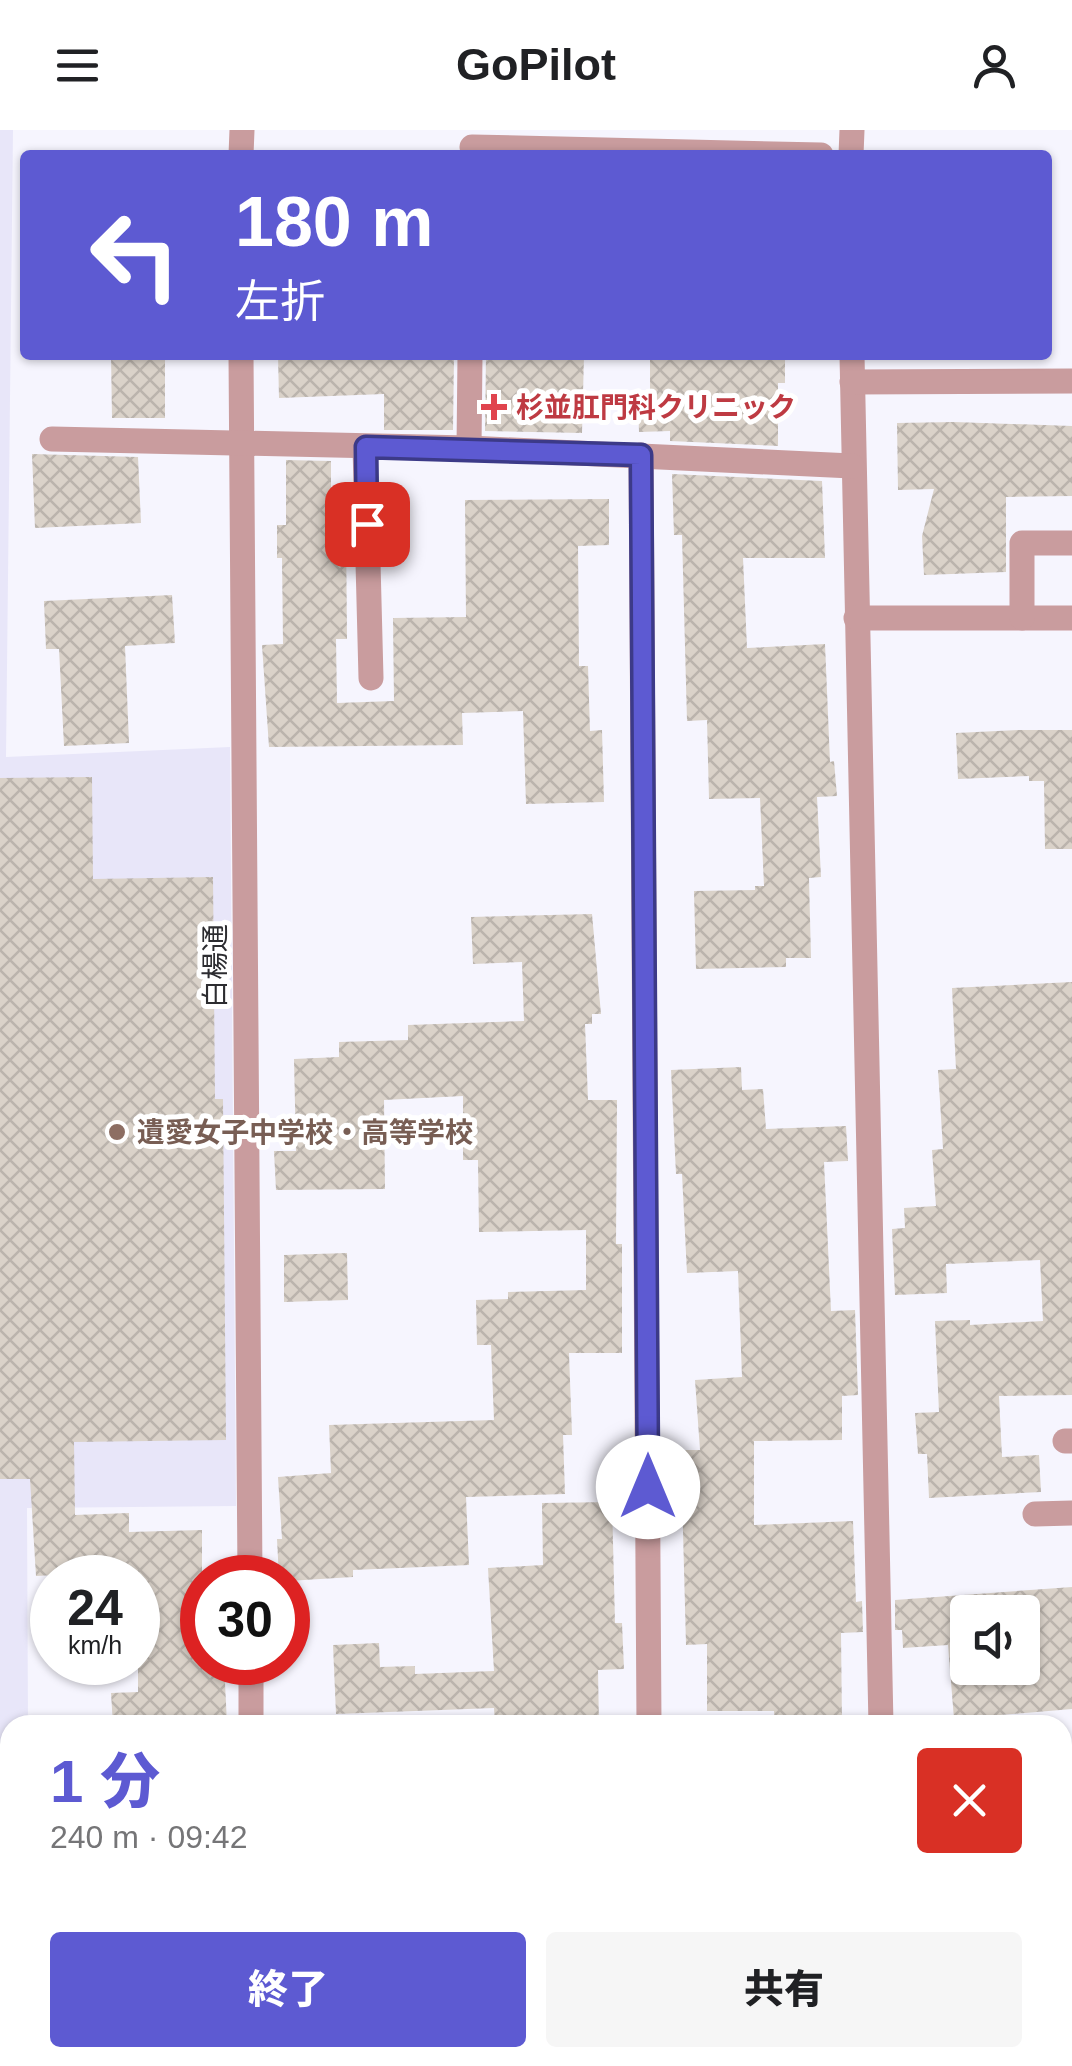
<!DOCTYPE html>
<html lang="ja">
<head>
<meta charset="utf-8">
<style>
	:root { --surface:#fff; --page:#f6f6f6; --text:#202124; --muted:#757577; --accent:#5d5ad2 }
	body { margin:0; font-family:Helvetica,"Noto Sans JP",sans-serif; background:var(--page); color:var(--text); height:100vh; display:flex; flex-direction:column; font-size:38px; white-space:nowrap }
	* { box-sizing:border-box; margin:0 }
	p { font-size:32px; color:var(--muted) }
	.icon { flex:none; width:55px; height:55px; fill:none; stroke:currentColor; stroke-width:2; stroke-linecap:round; stroke-linejoin:round }
	.map { position:relative; flex:1; overflow:hidden }
	.drawer { position:absolute; left:0px; top:1585px; width:1072px; height:352px; display:flex; flex-direction:column; background:var(--surface); border-radius:30px 30px 0 0; box-shadow:0 2px 8px #0004 }
	.drawer>* { flex:none }
	.banner { position:absolute; left:20px; top:20px; width:1032px; height:210px; border-radius:10px; box-shadow:0 2px 8px #0004; background:#5d5ad2; color:#fff; overflow:hidden }
	.tools { position:absolute; left:950px; top:1465px; display:grid; gap:20px }
	.tools a { display:grid; place-items:center; width:90px; height:90px; border-radius:10px; background:var(--surface); box-shadow:0 2px 8px #0004; font-size:50px }
	.speed { position:absolute; left:30px; top:1425px; display:flex; gap:20px; font-size:50px; font-weight:700; text-align:center }
	.speed>* { display:grid; place-content:center; width:130px; height:130px; border-radius:50%; background:var(--surface); box-shadow:0 2px 8px #0004; line-height:1 }
	.speed small { font-size:25px; font-weight:400 }
	.speed .limit { border:15px solid #d22; background:#fff; color:#111 }
	.pin { position:absolute; display:grid; place-items:center; width:85px; height:85px; color:#fff; margin:-42px; border-radius:20px; box-shadow:0 5px 15px #0006 }
	.me { position:absolute; width:110px; margin:-55px; rotate:0deg; stroke-linejoin:round; filter:drop-shadow(0 0 8px #0008) }
	.turn { display:flex; align-items:center; gap:35px; height:210px; padding:0 50px; font-size:45px }
	.turn .icon { width:130px; height:130px; stroke-width:2.5 }
	.turn b { display:block; font-size:70px; line-height:85px }
	.round { display:grid; place-items:center; flex:none; width:105px; height:105px; border-radius:10px; background:var(--page) }
	.headline { display:flex; align-items:center; justify-content:space-between; height:170px; padding:0 50px }
	h1 { font-size:60px; font-weight:800; line-height:75px; color:var(--accent) }
	.primary-button { display:flex; gap:20px; margin-top:auto; padding:20px 50px }
	.primary-button a { flex:1; height:115px; border-radius:10px; background:var(--accent); color:#fff; font-size:40px; font-weight:800; line-height:115px; text-align:center }
	.primary-button a+a { background:var(--page); color:var(--text) }
	header { display:flex; justify-content:space-between; align-items:center; height:130px; padding:0 50px; background:var(--surface); font-size:45px; font-weight:800 }
	.map>svg:first-child { display:block }
	.built { fill:#e8e6f9 }
	.building { fill:url(#building-cross-hatch); fill-rule:evenodd }
	.lines { fill:none; stroke-linecap:round; stroke-linejoin:round }
	.minor { stroke:#c99c9e; stroke-width:25 }
	.route-casing { stroke:#3c3a88; stroke-width:25 }
	.route { stroke:#5d5ad2; stroke-width:18 }
	.health-dot { fill:#e0444e; stroke:#fff; stroke-width:4 }
	.education-dot { fill:#8d6e63; stroke:#fff; stroke-width:4 }
	.labels { text-anchor:middle; dominant-baseline:central; stroke-width:10; stroke-linejoin:round; paint-order:stroke }
	.health-label { font-size:28px; font-weight:bold; fill:#be3a42; stroke:#fff; text-anchor:start }
	.street-label { font-size:28px; fill:#2c2c30; stroke:#fff }
	.education-label { font-size:28px; font-weight:bold; fill:#785e54; stroke:#fff; text-anchor:start }
</style>
</head>
<body>
<header><svg class="icon" aria-label="menu" viewBox="0 0 24 24"><path d="M4 6h16M4 12h16M4 18h16"/></svg>GoPilot<svg class="icon" aria-label="person" viewBox="0 0 24 24"><circle cx="12" cy="8" r="4"/><path d="M4 21q1-7 8-7t8 7"/></svg></header>
<div class="map">
<svg width="1072" height="1936" viewBox="0 0 1072 1936">
	<defs>
		<pattern id="building-cross-hatch" width="8" height="8" patternUnits="userSpaceOnUse" patternTransform="scale(2.5)"><rect width="8" height="8" fill="#dad2c9"/><path d="M0 0l8 8M0 8l8-8" fill="none" stroke="#bbb4ad"/></pattern>
	</defs>
	<rect width="100%" height="100%" fill="#f6f5fe"/>
	<polygon class="built" points="0,0 13,0 6,627 230,617 236,1376 27,1378 28,1595 10,1595 10,1928 29,1928 9,1936 0,1936"/>
	<g class="building">
		<polygon points="111,225 165,225 165,288 112,288"/>
		<polygon points="278,225 454,225 453,300 384,300 384,264 279,268"/>
		<polygon points="486,225 584,225 582,303 485,301"/>
		<polygon points="650,225 785,225 785,253 778,253 778,316 670,311 670,301 639,302 638,271 650,271"/>
		<polygon points="954,292 1072,296 1072,366 1006,367 1006,442 924,445 922,406 934,359 898,360 897,293"/>
		<polygon points="32,324 138,327 141,393 35,398"/>
		<polygon points="286,330 331,331 331,394 346,394 347,509 336,509 337,573 394,571 393,488 466,487 465,370 609,369 609,415 578,416 579,536 588,536 590,601 602,600 604,672 526,674 523,581 462,583 463,615 269,617 262,515 283,514 282,428 277,428 277,395 286,395"/>
		<polygon points="672,344 822,351 825,428 743,428 747,518 825,514 830,632 834,631 837,666 817,667 821,747 809,748 811,828 786,828 786,837 696,839 694,761 755,760 755,756 764,756 760,668 709,669 707,590 687,591 682,405 674,405"/>
		<polygon points="172,465 175,513 125,516 129,613 64,616 59,519 46,519 44,471"/>
		<polygon points="1018,600 1072,600 1072,719 1045,719 1044,651 1029,651 1029,646 958,649 956,603"/>
		<polygon points="92,647 93,749 213,747 215,969 223,969 226,1310 74,1312 75,1385 129,1383 129,1402 202,1400 202,1532 224,1532 227,1594 113,1595 111,1563 138,1562 138,1441 36,1446 30,1349 0,1349 0,648"/>
		<polygon points="592,784 601,884 592,884 592,894 585,894 588,970 617,970 616,1114 622,1114 622,1223 569,1223 572,1305 563,1305 565,1364 466,1367 469,1435 353,1440 353,1447 288,1451 288,1448 279,1448 277,1409 282,1409 278,1347 331,1343 329,1295 494,1290 491,1215 477,1215 476,1170 508,1169 508,1162 586,1160 586,1100 479,1102 478,1030 463,1030 463,966 384,970 385,1059 276,1060 274,1021 296,1021 294,929 339,927 339,912 408,910 408,895 524,891 522,832 473,834 471,787"/>
		<polygon points="1072,852 1072,1265 999,1266 1002,1327 1039,1325 1041,1362 929,1368 927,1324 918,1324 915,1283 939,1282 935,1191 970,1190 970,1195 1043,1191 1040,1130 946,1134 947,1163 895,1165 892,1099 905,1098 904,1078 936,1076 932,1020 943,1019 938,940 956,939 952,858"/>
		<polygon points="741,937 742,960 763,959 766,999 846,996 848,1031 824,1032 831,1181 855,1180 858,1265 842,1266 842,1310 754,1311 754,1395 853,1391 856,1472 862,1471 863,1502 841,1503 842,1595 775,1595 774,1581 707,1581 707,1514 686,1515 682,1363 676,1363 676,1320 700,1320 695,1250 742,1247 738,1141 687,1143 682,1044 676,1044 671,940"/>
		<polygon points="347,1123 348,1170 284,1172 284,1125"/>
		<polygon points="612,1372 615,1493 622,1493 624,1539 598,1540 599,1595 495,1595 494,1578 336,1584 333,1515 379,1513 380,1537 415,1536 415,1544 494,1541 488,1438 543,1435 542,1373"/>
		<path d="M1072,1457V1579L954,1589L948,1515L903,1518L902,1500H895V1470ZM968,1482H1022V1538H968Z"/>
	</g>
	<g class="lines">
		<g class="minor">
			<polyline points="472,17 821,25"/>
			<polyline points="241,25 242,0"/>
			<polyline points="851,25 852,0"/>
			<polyline points="241,225 250,1448"/>
			<polyline points="852,225 881,1595"/>
			<polyline points="852,252 1072,251"/>
			<polyline points="52,309 469,318 852,336"/>
			<polyline points="365,317 371,548"/>
			<polyline points="469,318 470,225"/>
			<polyline points="641,325 649,1595"/>
			<polyline points="856,488 1072,488"/>
			<polyline points="1022,488 1022,413 1072,413"/>
			<polyline points="1065,1311 1072,1311"/>
			<polyline points="1035,1384 1072,1383"/>
			<polyline points="251,1532 251,1595"/>
			<polyline points="255,1928 255,1936"/>
			<polyline points="651,1928 651,1936"/>
			<polyline points="886,1928 886,1936"/>
		</g>
	</g>
	<g class="lines">
		<defs>
			<polyline id="route" points="367,394 366,317 641,325 648,1357"/>
		</defs>
		<use href="#route" class="route-casing"/>
		<use href="#route" class="route"/>
	</g>
	<path class="health-dot" d="M489 262h10v10h10v10h-10v10h-10v-10h-10v-10h10z"/>
	<circle class="education-dot" cx="117" cy="1002" r="10"/>
	<g class="labels">
		<g class="health-label">
			<text x="516" y="277">杉並肛門科クリニック</text>
		</g>
		<g class="street-label">
			<text transform="translate(215 836) rotate(-90)">白楊通</text>
		</g>
		<g class="education-label">
			<text x="137" y="1002">遺愛女子中学校・高等学校</text>
		</g>
	</g>
</svg>
<div class="tools">
<a><svg class="icon" aria-label="sound" viewBox="0 0 24 24"><path d="M4 9h4l5-4v14l-5-4H4zM17 9q2 3 0 6"/></svg></a>
</div>
<div class="speed"><div>24<small>km/h</small></div><div class="limit">30</div></div>
<div class="pin" style="left:367px;top:394px;background:#d93025"><svg class="icon" aria-label="arrive" viewBox="0 0 24 24"><path d="M6 21V4h12l-3 4 3 4H6"/></svg></div>
<svg class="me" style="left:648px;top:1357px" viewBox="-20 -20 40 40"><circle r="19" fill="#fff"/><path d="M0-13L10 11 0 6-10 11z" fill="#5d5ad2"/></svg>
<div class="banner">
<div class="turn"><svg class="icon" aria-label="left" viewBox="0 0 24 24"><path d="M17 20v-9H6M10 6l-5 5 5 5"/></svg><div><b>180 m</b>左折</div></div>
</div>
<section class="drawer">
<div class="headline"><div><h1>1 分</h1><p>240 m · 09:42</p></div><a class="round" style="background:#d93025;color:#fff"><svg class="icon" aria-label="close" viewBox="0 0 24 24"><path d="M6 6l12 12M18 6L6 18"/></svg></a></div>
<div class="primary-button"><a>終了</a><a>共有</a></div>
</section>
</div>
</body>
</html>
